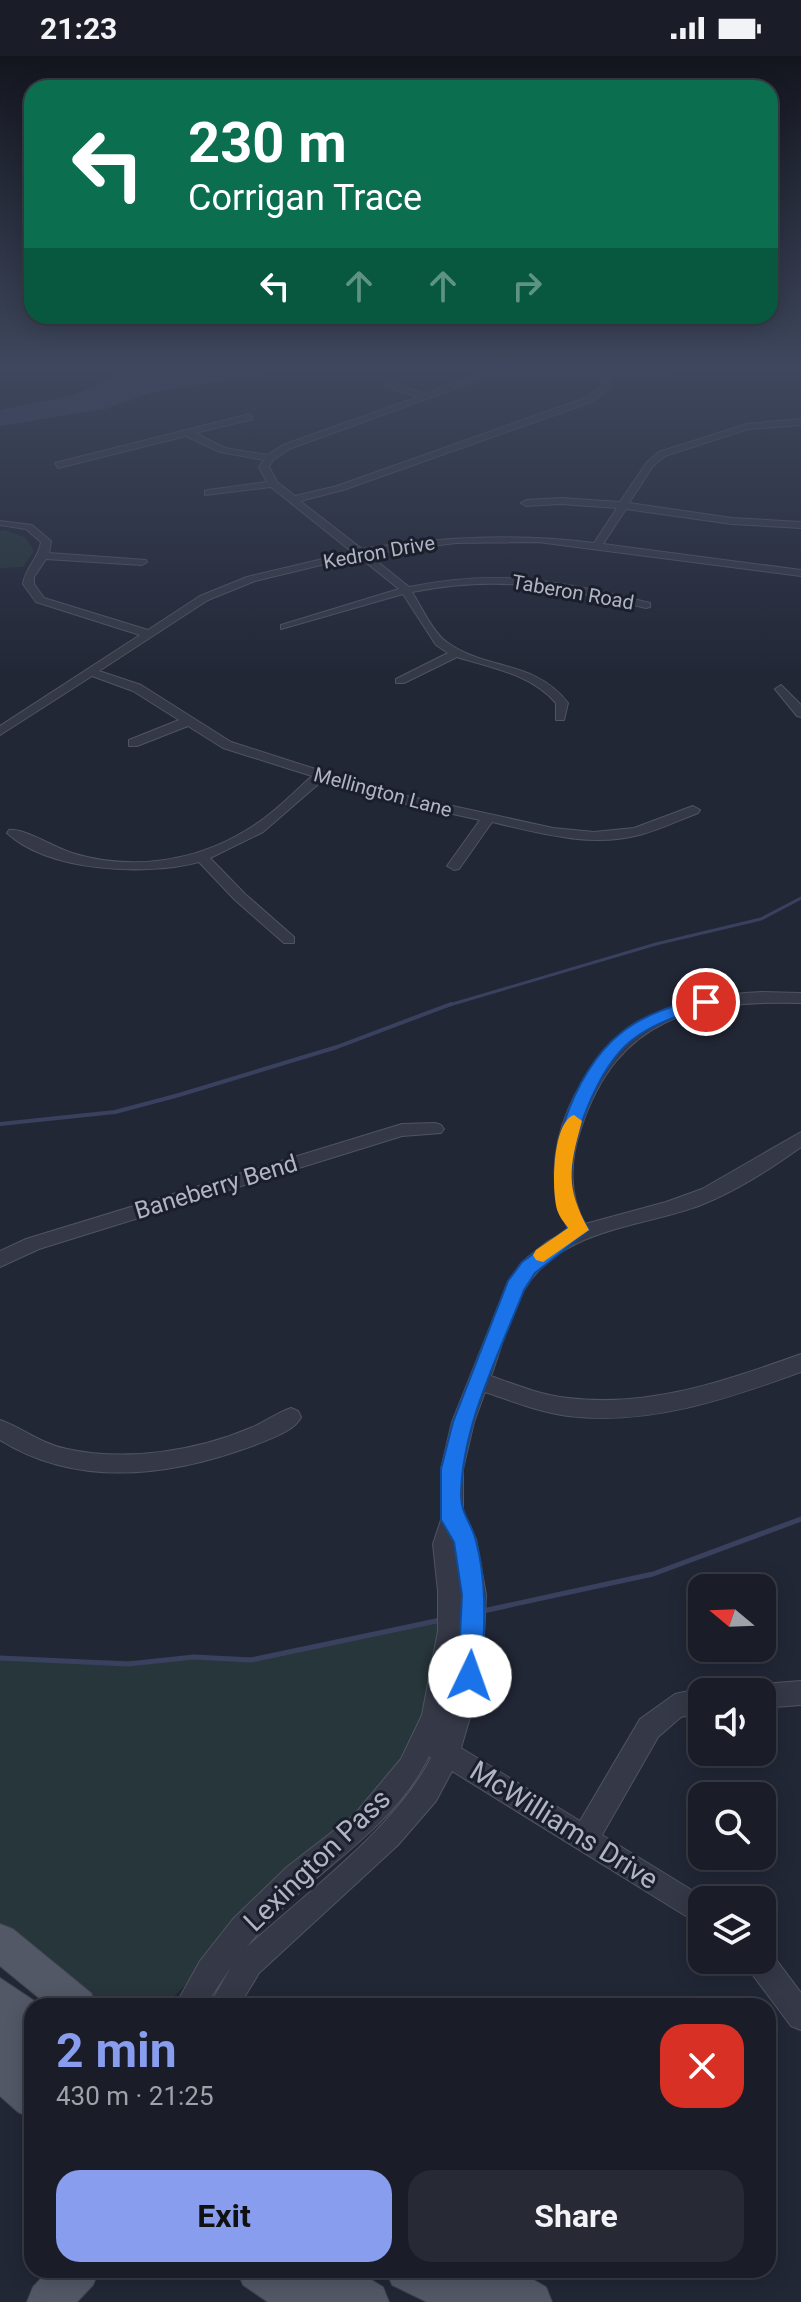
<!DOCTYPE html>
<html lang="en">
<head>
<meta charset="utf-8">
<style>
	:root { --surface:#1a1d28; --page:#272a34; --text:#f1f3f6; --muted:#9fa2a8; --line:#383b45; --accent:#899def }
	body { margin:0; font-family:Roboto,sans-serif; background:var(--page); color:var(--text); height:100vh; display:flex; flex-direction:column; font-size:30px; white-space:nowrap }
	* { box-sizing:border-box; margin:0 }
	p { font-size:26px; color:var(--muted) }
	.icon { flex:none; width:44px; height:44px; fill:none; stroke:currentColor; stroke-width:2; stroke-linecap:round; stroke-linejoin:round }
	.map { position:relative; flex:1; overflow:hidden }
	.details { position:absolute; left:24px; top:1942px; width:752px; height:280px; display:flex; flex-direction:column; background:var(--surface); border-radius:24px; box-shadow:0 4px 20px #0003,0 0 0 2px var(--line) }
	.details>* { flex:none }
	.banner { position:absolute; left:24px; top:24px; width:754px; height:244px; border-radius:24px; box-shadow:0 4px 20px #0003,0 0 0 2px var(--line); background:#0b6e4f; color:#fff; overflow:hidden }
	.needle { width:52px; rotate:289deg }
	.controls { position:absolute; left:688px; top:1518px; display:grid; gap:16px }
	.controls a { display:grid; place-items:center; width:88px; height:88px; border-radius:16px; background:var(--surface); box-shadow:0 4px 20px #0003,0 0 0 2px var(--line); font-size:40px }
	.pin { position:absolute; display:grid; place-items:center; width:68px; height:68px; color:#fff; margin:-34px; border:4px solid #fff; border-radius:50%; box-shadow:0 2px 8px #0007 }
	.me { position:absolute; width:88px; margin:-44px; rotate:3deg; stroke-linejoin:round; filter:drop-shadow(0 0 6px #0008) }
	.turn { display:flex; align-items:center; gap:28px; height:168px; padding:0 32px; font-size:36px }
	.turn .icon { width:104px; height:104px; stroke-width:2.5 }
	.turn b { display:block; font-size:56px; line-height:68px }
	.lanes { display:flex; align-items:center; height:76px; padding:0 32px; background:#0003; justify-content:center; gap:40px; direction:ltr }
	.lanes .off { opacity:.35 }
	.round { display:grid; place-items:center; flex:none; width:84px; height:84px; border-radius:24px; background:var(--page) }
	.overview { display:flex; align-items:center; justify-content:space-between; height:136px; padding:0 32px }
	h1 { font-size:48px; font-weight:700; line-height:60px; color:var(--accent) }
	.cta { display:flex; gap:16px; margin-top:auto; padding:16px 32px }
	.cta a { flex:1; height:92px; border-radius:24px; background:var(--accent); color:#111; font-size:32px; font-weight:700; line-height:92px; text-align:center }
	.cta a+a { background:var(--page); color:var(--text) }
	.status { display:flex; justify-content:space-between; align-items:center; height:56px; padding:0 40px; background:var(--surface); direction:ltr }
	.status svg { height:22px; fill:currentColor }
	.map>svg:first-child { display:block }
	.green { fill:#27363b }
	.water { fill:#39415f }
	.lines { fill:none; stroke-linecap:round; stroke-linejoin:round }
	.stream-far2 { stroke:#39415f; stroke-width:3 }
	.stream-far1 { stroke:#39415f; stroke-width:4 }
	.stream { stroke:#39415f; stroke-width:5 }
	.minor-casing { stroke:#505462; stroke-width:2 }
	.major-casing { stroke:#3f4350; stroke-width:2 }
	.minor { fill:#353947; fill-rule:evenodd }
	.major { fill:#535867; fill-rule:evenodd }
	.route { fill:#1a73e8; stroke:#114b97; stroke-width:2 }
	.slow { fill:#f59e0b }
	.labels { text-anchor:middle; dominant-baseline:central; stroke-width:6; stroke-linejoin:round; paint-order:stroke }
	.far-street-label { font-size:20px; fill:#b0b4c3; stroke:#1b1f2c }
	.street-label { font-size:24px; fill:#b0b4c3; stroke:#1b1f2c }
	.near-street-label { font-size:28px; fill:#b0b4c3; stroke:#1b1f2c }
</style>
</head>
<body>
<div class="status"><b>21:23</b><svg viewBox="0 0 49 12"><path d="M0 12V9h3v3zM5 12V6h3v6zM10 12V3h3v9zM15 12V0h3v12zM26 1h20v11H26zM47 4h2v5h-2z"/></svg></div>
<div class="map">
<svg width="801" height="2246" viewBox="0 0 801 2246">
	<rect width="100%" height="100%" fill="#222736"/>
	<g class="green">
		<polygon points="4,474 26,482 34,495 23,511 0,512 0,475"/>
		<polygon points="450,1559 434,1659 363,1768 243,1873 164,1950 82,1950 0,1881 0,1603 151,1605 264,1601"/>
	</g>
	<polygon class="water" points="144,308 301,308 282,316 153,336 105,353 0,370 0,354 71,340"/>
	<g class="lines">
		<polyline class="stream-far2" points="446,950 656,888 761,863 801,842"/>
		<polyline class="stream-far1" points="0,1068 115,1056 179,1039 337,991 451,948"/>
		<g class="stream">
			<polyline points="483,1555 653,1518 801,1463"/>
			<polyline points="0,1602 128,1608 194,1601 251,1604 441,1564"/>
		</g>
		<defs>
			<g id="minor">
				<polygon points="14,308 25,308 9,314 5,312"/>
				<path d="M699,308H714L667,318L609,320L611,331L591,346L343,434L300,445L362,493C441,481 514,477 594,487L617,452L561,448L526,450L521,447L526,444L561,442L620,446L647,406L659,396L747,368L801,363V369L748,373L665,400L653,410L629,447L732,462L801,466V472L732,468L626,453L603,488L801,514V520L538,486L456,487L368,498L409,531C503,512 558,525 650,547V551L646,552C558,532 504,518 412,536C422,552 433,577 448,587C488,615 535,604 568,647L564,664H556V647C531,618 492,612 457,601L404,627H396V623L448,597L436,589L403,538L281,573V569L399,533L358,500L255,525L208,544L99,615L141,629L231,686L384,735L553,772L594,776L634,772L693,750L700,754L698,757C679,764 659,774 639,779C591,792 539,777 492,766L459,813L454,814L447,810L480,764L376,741L323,724L263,776L210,802L245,838L294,881V887H284L235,844L199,806C146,820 49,816 7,777L9,774C24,772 55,792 72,797C130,815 194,806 245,775C270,761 291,739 312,720L223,692L188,670L137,690H129V684L179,664L133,635L92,620L0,679V670L140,579L36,546L23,528C25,512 39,502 41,486L26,473L0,469V465L32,469L51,485L49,497L146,504L147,506L142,509L46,503L34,521V528L44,542L148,574L200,540L247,521L352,496L271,431L205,439V435L208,434L267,426L259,411L264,404L220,396L186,380L58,412L55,407L250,358L253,363L195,377L225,392L267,399L283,389L418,341L384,330L387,326L426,338L480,319L667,314ZM601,320L603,330L585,342L337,430L295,440L277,426L269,411L273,404L289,393L481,323Z"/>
				<polygon points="781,629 801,649 801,661 797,660 775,633"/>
				<path d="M762,936L801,937V947C694,944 618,961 581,1072C570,1103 568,1138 585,1168L666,1146L702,1133L801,1076V1091C770,1113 737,1135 701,1149C640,1172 560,1172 524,1234C509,1259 501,1293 491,1320C516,1329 541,1339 568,1342C648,1352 726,1325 801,1298V1316C727,1343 648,1370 568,1360C539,1356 512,1345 485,1336L474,1366L463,1413V1461L476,1483L486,1539L482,1620L461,1692L580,1765L640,1663L675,1638L702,1632L711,1635L702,1636V1656L681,1661L658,1681L602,1779L708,1844H702V1870L452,1715L436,1745L398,1789L259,1917L239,1950H209L231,1911L205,1950H175L200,1905L233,1863L287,1811L354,1759L401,1703L422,1659L438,1575V1535L433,1488L441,1464V1413L452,1366L508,1226L527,1202L547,1186L569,1174C528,1100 581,998 649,961C683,942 724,938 762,936ZM460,1586L458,1620L447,1656ZM429,1700L431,1702C395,1772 306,1837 247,1891C301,1820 389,1782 429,1700Z"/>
				<polygon points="435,1067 441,1069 444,1073 441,1077 402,1080 39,1193 0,1211 0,1195 26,1183 402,1068"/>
				<path d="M291,1352L298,1355L301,1361C295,1375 269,1383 255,1389C172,1420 79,1433 0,1384V1364C23,1372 41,1388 67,1393C127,1406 197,1395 253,1371C266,1365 277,1357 291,1352Z"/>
				<polygon points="801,1625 801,1649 762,1652 762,1636 751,1636 753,1631 762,1628"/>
				<polygon points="762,1891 769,1894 801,1937 801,1974 791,1970 749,1914 745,1904 762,1904"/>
			</g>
			<g id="major">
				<polygon points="0,1868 13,1873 91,1937 97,1950 49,1950 0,1910"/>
				<polygon points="0,1922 42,1950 32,1950 32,2062 18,2056 0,2040"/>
				<polygon points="49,2214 99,2214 93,2229 77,2246 27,2246 33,2231"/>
				<polygon points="237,2214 355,2214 383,2231 389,2246 268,2246 243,2229"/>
				<polygon points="386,2214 516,2214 546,2231 552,2246 427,2246 392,2229"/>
			</g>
		</defs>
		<use href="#minor" class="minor-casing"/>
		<use href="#major" class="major-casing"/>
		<use href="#minor" class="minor"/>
		<use href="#major" class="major"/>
	</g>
	<linearGradient id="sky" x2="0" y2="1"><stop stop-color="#13151e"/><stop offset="0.5" stop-color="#3e475d"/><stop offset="1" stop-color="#3e475d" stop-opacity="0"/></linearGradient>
	<rect width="801" height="622" fill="url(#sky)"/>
	<path class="route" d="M706,941L714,946L712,950C685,957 655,966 632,984C598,1011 569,1085 571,1129C572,1147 580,1159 589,1174L535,1217L524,1234C499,1298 462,1369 461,1439C461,1459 472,1467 476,1485C488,1529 484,1574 482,1620L479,1628L470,1632L461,1628L458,1620L462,1539L454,1486L441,1464V1413L453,1366L508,1225L522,1206L568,1172C534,1118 573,1014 621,977C645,957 677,949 706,941Z"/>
	<path class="slow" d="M574,1059L582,1065C569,1112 565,1131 589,1174L543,1206L536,1204L533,1199L536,1194L568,1172C565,1167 560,1162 558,1156C551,1137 552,1066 574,1059Z"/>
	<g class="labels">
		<g class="far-street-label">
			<text transform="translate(379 496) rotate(-10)">Kedron Drive</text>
			<text transform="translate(573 536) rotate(10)">Taberon Road</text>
			<text transform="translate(383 736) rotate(15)">Mellington Lane</text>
		</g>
		<g class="street-label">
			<text transform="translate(216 1131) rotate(-17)">Baneberry Bend</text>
		</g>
		<g class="near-street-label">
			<text transform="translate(564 1769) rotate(32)">McWilliams Drive</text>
			<text transform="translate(317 1804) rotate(-44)">Lexington Pass</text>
		</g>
	</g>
</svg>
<div class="controls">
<a><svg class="needle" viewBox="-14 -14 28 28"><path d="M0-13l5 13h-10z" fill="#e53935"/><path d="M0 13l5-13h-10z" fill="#9fa2a8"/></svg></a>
<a><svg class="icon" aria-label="sound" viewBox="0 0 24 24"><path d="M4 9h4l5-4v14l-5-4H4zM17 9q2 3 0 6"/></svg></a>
<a><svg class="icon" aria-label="search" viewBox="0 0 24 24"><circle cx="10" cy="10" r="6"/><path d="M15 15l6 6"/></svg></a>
<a><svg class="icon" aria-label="layers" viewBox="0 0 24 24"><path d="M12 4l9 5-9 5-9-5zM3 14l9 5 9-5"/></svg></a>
</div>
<div class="pin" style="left:706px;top:946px;background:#d93025"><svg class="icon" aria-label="arrive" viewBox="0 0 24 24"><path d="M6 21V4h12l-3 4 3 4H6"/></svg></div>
<svg class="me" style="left:470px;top:1620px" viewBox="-20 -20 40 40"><circle r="19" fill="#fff"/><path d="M0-13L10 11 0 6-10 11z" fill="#1a73e8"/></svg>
<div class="banner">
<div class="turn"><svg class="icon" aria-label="left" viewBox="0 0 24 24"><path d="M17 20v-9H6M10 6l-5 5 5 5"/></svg><div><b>230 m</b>Corrigan Trace</div></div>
<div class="lanes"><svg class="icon" aria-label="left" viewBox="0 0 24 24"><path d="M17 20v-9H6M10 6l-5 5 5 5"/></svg><svg class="icon off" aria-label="ahead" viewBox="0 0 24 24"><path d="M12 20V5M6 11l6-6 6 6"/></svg><svg class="icon off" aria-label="ahead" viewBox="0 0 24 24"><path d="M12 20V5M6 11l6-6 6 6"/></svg><svg class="icon off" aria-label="right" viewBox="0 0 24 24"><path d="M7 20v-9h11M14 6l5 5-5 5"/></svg></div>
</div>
<section class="details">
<div class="overview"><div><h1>2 min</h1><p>430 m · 21:25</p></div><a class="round" style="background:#d93025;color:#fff"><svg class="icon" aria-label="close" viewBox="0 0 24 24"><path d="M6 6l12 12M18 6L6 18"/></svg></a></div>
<div class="cta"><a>Exit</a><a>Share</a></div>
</section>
</div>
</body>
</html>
